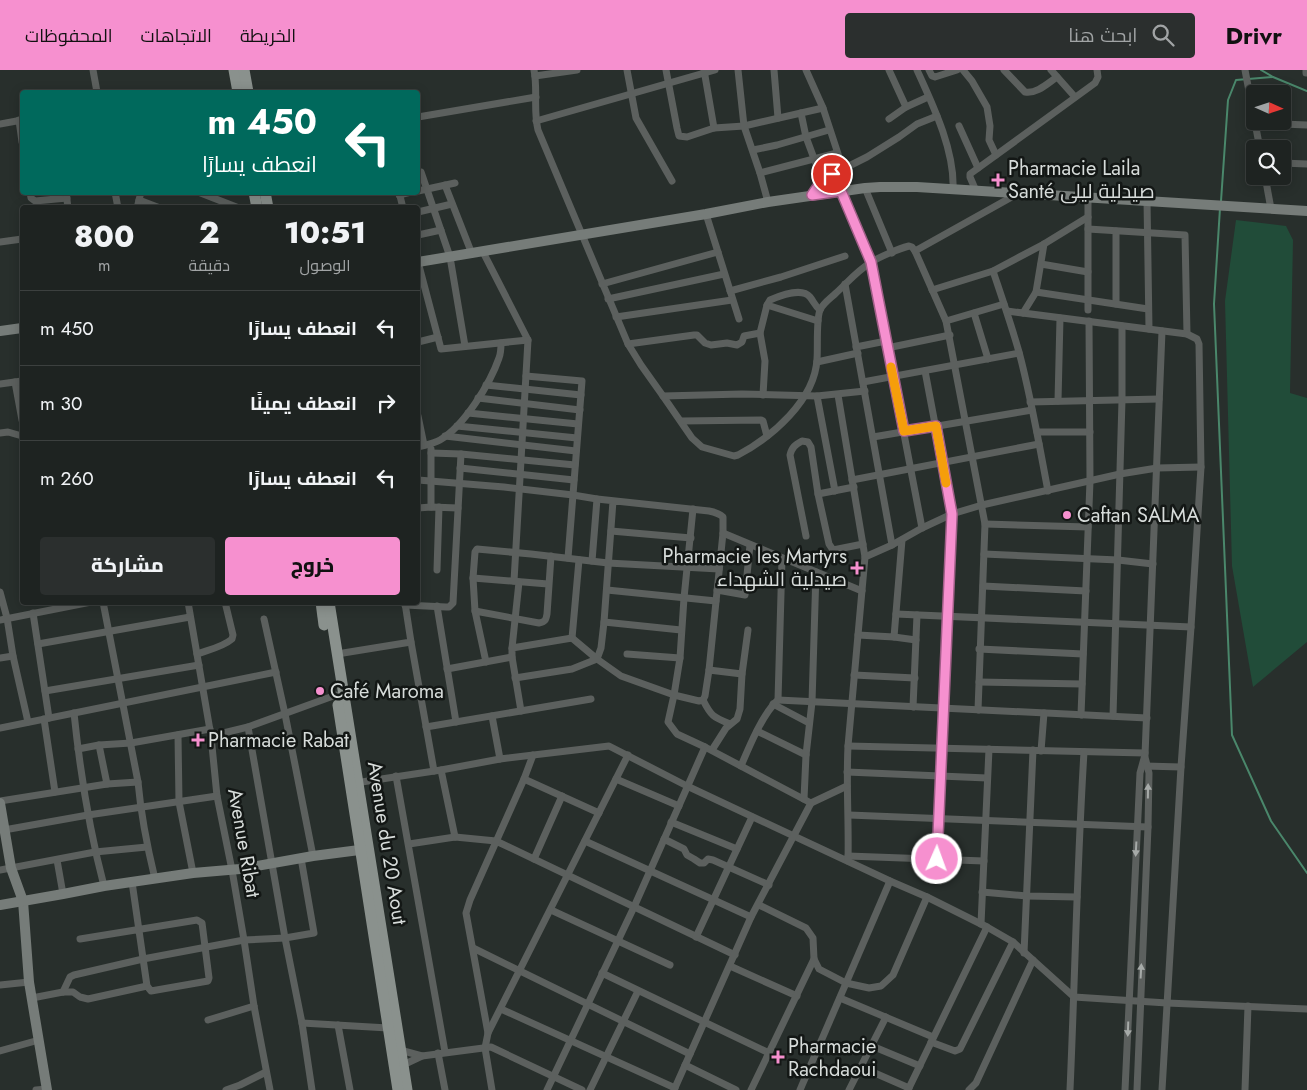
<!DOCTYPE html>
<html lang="ar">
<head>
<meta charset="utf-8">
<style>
	:root { --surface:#1e2321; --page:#2b2f2e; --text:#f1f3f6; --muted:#a1a4a5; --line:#3c403f; --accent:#f690cf }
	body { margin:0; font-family:Jost,Cairo,sans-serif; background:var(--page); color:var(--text); direction:rtl; height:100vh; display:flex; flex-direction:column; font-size:19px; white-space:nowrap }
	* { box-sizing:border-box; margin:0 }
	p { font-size:16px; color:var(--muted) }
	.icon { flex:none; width:28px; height:28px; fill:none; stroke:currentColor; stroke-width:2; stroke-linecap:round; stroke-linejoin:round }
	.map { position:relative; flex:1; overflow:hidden; direction:ltr }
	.drawer { position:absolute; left:20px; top:135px; width:400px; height:400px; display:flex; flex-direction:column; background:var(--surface); border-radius:5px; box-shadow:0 2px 12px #0003,0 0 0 1px var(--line); direction:rtl }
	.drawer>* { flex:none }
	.guide { position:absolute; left:20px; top:20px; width:400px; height:105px; border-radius:5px; box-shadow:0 2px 12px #0003,0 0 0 1px var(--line); direction:rtl; background:#00695c; color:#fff; overflow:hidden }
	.needle { width:32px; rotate:93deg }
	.controls { position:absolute; left:1246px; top:15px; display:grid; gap:10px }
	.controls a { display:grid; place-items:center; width:45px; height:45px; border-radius:5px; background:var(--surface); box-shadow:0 2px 12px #0003,0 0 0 1px var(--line); font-size:25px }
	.pin { position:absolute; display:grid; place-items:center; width:42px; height:42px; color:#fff; margin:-21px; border:2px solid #fff; border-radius:50%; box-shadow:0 1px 5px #0007 }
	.me { position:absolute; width:55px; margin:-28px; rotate:2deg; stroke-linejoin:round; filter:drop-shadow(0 0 4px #0008) }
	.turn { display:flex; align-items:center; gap:18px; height:105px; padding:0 20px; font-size:22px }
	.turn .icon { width:65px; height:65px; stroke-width:2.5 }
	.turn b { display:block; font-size:35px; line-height:42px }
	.eta { display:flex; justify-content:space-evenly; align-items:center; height:85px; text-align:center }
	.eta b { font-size:30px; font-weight:800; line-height:35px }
	.cta { display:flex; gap:10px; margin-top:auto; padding:10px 20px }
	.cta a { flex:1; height:58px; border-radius:5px; background:var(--accent); color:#111; font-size:20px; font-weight:800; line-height:58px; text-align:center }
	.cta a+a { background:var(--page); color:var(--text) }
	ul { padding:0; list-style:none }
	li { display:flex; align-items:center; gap:15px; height:75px; padding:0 20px; border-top:1px solid var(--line) }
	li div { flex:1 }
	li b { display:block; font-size:19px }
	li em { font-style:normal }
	header { display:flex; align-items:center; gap:30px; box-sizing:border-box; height:70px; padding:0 25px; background:var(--accent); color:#111 }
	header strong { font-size:24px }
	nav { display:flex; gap:28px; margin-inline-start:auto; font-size:18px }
	.search { width:350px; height:45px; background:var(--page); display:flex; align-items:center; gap:12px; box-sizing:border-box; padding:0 18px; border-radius:5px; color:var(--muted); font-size:19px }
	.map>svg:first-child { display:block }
	.green { fill:#214c39 }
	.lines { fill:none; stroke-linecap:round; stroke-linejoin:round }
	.stream { stroke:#4a876b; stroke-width:2 }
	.street { stroke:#5c605e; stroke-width:7 }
	.secondary { stroke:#767c79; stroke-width:10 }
	.primary { stroke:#8a918d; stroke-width:11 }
	.oneway { fill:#a6aaa8 }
	.route-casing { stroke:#a05e87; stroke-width:12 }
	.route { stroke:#f690cf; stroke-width:9 }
	.slow { stroke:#f59e0b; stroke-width:9 }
	.poi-dot { fill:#f690cf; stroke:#131715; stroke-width:2 }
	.labels { text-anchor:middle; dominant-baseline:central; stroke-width:5; stroke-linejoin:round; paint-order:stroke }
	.poi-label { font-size:20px; fill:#d7dcda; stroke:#131715; text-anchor:start }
	.street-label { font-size:20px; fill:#d7dcda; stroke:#131715 }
</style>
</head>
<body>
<header>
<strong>Drivr</strong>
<div class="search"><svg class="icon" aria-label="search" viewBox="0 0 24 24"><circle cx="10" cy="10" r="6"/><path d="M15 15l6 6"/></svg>ابحث هنا</div>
<nav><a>الخريطة</a><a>الاتجاهات</a><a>المحفوظات</a></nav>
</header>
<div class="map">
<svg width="1307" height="1020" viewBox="0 0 1307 1020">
	<rect width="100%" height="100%" fill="#282f2c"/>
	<polygon class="green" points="1236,150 1286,156 1293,170 1290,323 1307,328 1307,572 1253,617 1232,496 1225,231"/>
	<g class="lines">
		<g class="stream">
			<polyline points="1261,0 1273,7 1307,21"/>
			<polyline points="1221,131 1228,30 1236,10 1273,7"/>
			<polyline points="1220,138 1214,234 1232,665 1271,751 1307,803"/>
		</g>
		<g class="street">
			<polyline points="93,0 97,22"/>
			<path d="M534,0C538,20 533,40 538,60L628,274L641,295L663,326L692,368L702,377L734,386L738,385C772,367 815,330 817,289C818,277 816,250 820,240C823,233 831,228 836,223C847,213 857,201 870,193C879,187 898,179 909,176L912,177L915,181L946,251L985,454L978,640"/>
			<polyline points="627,0 636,48 672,111"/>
			<polyline points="666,0 677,58 679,66 687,67 714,58 744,56 823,38"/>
			<polyline points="704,0 714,58"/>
			<polyline points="738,0 744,56 760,103 768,132"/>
			<polyline points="774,0 778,48"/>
			<polyline points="806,0 823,38 843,99 822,110 812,125"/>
			<polyline points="889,0 906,37"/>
			<path d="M917,0C933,35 955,81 953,120"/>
			<polyline points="929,0 932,6 935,7 957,0"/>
			<polyline points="963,0 972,11 987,37 990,56 989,70 996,85"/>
			<path d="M1004,0L1025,22C1037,24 1048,13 1057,7"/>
			<polyline points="1051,0 1075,27"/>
			<polyline points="1245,0 1260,79"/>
			<polyline points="1306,0 1306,3"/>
			<polyline points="535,6 577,0"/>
			<polyline points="801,43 806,67 822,110"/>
			<polyline points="418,47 536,27"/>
			<polyline points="889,49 906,37 928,27"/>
			<polyline points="19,50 22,72"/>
			<polyline points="536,51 715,0"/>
			<polyline points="1255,53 1307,55"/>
			<polyline points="0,54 22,50"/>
			<polyline points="959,56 978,98"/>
			<polyline points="753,80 777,75 829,60"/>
			<polyline points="1282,93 1307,94"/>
			<polyline points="843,99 867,87 899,67 917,54 937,46"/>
			<polyline points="421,102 450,187 465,276"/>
			<polyline points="760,103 837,83"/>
			<polyline points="1265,106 1271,139"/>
			<polyline points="445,115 472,184"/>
			<polyline points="865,118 892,183"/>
			<polyline points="418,121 455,113"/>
			<polyline points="841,121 871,192 922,458"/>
			<polyline points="976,121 970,107 970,104 1095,13 1098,7 1097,0"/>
			<polyline points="30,122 31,128 35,131 67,128"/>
			<polyline points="66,122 68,138"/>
			<polyline points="115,122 118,138"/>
			<polyline points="198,122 239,138"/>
			<polyline points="399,122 403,138"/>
			<polyline points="399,125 411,122"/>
			<polyline points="1088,127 1088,240"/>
			<polyline points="139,130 160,138"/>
			<polyline points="1147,130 1149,259"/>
			<polyline points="137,138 141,122"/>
			<polyline points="418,142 452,134"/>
			<polyline points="706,144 739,249"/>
			<polyline points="1088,159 1185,165 1187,264"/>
			<polyline points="1116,161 1116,234"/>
			<polyline points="418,165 441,160"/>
			<polyline points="0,172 22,169"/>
			<polyline points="915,181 1017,124"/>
			<polyline points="483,182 528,270 514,511"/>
			<polyline points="418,192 441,279 528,270"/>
			<polyline points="1041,194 1088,202"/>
			<path d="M993,201C1002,228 1011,254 1019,282C1031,327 1039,374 1048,421"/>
			<polyline points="602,214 718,182"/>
			<polyline points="845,214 892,475"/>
			<polyline points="932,220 993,201 1044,174 1088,147"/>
			<polyline points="730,221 781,207 845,186"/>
			<polyline points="1036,222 1148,239"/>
			<polyline points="608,229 724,204"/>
			<polyline points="767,235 818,251"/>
			<polyline points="1007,241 1187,264 1197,269 1199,274 1201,397 1191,557 1181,697 1162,1020"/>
			<polyline points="974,243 988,289"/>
			<polyline points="1023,243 1036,222 1044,174"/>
			<polyline points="616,247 732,230"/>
			<polyline points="946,251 1004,234"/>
			<polyline points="418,272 438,267"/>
			<polyline points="628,274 694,265 697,265 705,273 711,275 727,273 737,275 742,272 744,266 760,263"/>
			<polyline points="856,277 886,271"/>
			<polyline points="887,278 950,265"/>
			<polyline points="817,292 858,283"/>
			<polyline points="925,301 952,444 937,789"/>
			<polyline points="526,306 582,311 568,488"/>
			<polyline points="15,312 22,350"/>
			<polyline points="863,312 1019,283"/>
			<polyline points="0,314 22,311"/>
			<polyline points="486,315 581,325"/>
			<path d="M763,325L765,291L760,263L767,235L770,230C779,226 802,217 810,227C814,232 815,236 820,240"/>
			<polyline points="838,325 865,487"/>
			<polyline points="663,326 742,324 817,326 865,321"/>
			<polyline points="817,326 835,421"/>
			<polyline points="478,328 580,340"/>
			<polyline points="1058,331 1060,248"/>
			<polyline points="1030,332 1159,329"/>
			<polyline points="468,343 578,354"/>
			<polyline points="418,346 424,375"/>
			<polyline points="681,351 761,350 763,351 767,366"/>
			<polyline points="457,356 577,368"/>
			<polyline points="1037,362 1090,362"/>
			<polyline points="0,363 8,362 22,366"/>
			<polyline points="445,366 576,381"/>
			<polyline points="873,367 1032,340"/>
			<path d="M418,377C425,375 433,374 440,370C464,356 490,314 499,288C501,283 501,278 501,273"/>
			<polyline points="431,383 461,384 575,395"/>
			<polyline points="460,398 574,410"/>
			<path d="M418,410L504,417L573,425L597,429L709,441C714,442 719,443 723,447V463L709,600L705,626L703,630L699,631L674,625L621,606L597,589L601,578L604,552L613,431"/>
			<polyline points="852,410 1039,374"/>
			<polyline points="818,424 854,417"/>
			<polyline points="431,437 431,379"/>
			<polyline points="418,438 431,437 458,438"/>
			<polyline points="693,439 684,528 680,588 674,625 668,652 677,664 705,677 811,733"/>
			<polyline points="985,454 1088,457"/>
			<polyline points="611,461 691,468"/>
			<polyline points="723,463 862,521"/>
			<path d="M806,466L790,385C792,377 795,375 802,371L808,372L811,377L818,424L829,474L833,480L863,474"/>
			<polyline points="984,484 1118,490 1153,494"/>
			<polyline points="592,491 597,429"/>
			<polyline points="437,500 439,437"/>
			<polyline points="473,508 548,514"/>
			<polyline points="983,516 1086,521"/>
			<polyline points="607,520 716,531"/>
			<polyline points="717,520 745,525 750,475"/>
			<polyline points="0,522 7,548 13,586 28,652"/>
			<path d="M103,532L138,712C141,745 147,776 155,809"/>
			<polyline points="188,532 211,666 217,726 232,800 244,870 254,936 270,1020"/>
			<polyline points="405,535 446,537 449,537 453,533 461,384"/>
			<polyline points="437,536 456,652"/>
			<polyline points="475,541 473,508 475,482 477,479 531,484 608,493 719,499"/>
			<polyline points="33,543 49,648"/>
			<polyline points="896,544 1191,557"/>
			<polyline points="264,549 285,644 313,786"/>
			<polyline points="0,550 91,532"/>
			<polyline points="604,552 681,560"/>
			<polyline points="858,565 894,567 902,470"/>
			<polyline points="894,567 916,570"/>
			<polyline points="572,568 579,490"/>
			<polyline points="411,572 434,701"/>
			<polyline points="38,574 190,547"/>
			<polyline points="512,578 519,512"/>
			<polyline points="979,579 1083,584"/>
			<path d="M197,584C208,580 223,577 232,569L233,565L225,532"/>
			<polyline points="337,584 411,572 405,533"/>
			<polyline points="627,584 680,588"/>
			<polyline points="0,588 13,586"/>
			<path d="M486,592L475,541L539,553C545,552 546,550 547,544L551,486"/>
			<polyline points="447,599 512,587"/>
			<polyline points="709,600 742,604"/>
			<polyline points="854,605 915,608"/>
			<polyline points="515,608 572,599 597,589 572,568"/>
			<polyline points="979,612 1082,614"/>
			<polyline points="45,621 199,595"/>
			<path d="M703,630C711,646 713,647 730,654"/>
			<polyline points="778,630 1147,648"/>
			<polyline points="773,634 809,653"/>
			<polyline points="913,637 917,545"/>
			<polyline points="521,641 512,587 512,578 572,568"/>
			<path d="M74,643C80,701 89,759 104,816"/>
			<polyline points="1081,645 1090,411 1089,251"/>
			<polyline points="492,646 500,689"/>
			<polyline points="1113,646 1122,330 1122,256"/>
			<polyline points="44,649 55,722"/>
			<polyline points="248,657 285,868 302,953 312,1020"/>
			<polyline points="426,657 591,629"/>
			<polyline points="0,658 276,602"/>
			<polyline points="757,661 806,685"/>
			<polyline points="178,665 179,732 193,803"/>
			<polyline points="211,666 248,657 336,625"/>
			<polyline points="99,675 107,714"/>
			<polyline points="848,676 1145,683"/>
			<polyline points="78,679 99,675 131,673 210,659"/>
			<polyline points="712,680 726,658 737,649 740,639 742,604 748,560"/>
			<polyline points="1041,681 1044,643"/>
			<path d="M741,696C749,677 763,643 778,630L782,488"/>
			<polyline points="1145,696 1181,697"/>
			<polyline points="441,700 455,767"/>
			<polyline points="847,702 987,708"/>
			<polyline points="396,706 445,982"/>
			<polyline points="524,709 599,743"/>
			<polyline points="616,709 679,736"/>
			<polyline points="355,713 441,700 500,689 609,676 687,716 890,811 927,827 987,857 1013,872 1074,927 1167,933 1307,939"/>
			<polyline points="804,729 806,685 812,632 816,502"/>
			<polyline points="0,731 107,714 138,712"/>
			<polyline points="849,745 1148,757"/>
			<polyline points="671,752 737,779"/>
			<polyline points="4,760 88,745 217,726"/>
			<polyline points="664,769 684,779 687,785 694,789 700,793 704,793 708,789 713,790 769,815"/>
			<polyline points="585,771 751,847"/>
			<polyline points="409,774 455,767 496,771 735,885"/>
			<polyline points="848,786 984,791"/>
			<polyline points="534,789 562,726"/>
			<polyline points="57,790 63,824"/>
			<path d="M848,791C849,752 846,714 848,676L865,487L892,475L922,458L952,444L982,435L1120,404L1157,398L1201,397"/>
			<polyline points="0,800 95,782 147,777"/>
			<polyline points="982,822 1027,826 1077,827"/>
			<polyline points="759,835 806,858 813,868 814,889 819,899 846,913 869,918 881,916 893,905 927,827"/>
			<polyline points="551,840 670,895"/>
			<polyline points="981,854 989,679"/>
			<polyline points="696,867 752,747"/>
			<polyline points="80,869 197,850 202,853 209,908 208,911 151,921 147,916 132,812"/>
			<polyline points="473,878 690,984"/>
			<polyline points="1024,883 1033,680"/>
			<polyline points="730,896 797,926"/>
			<polyline points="602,903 769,983"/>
			<polyline points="0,915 29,912"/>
			<polyline points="63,922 70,907 74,905 143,889 244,870 285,868 314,863 301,788"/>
			<polyline points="32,928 63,922 73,922 80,927 88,929 147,916"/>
			<polyline points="840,928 933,967"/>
			<polyline points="501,939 675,1018"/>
			<polyline points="208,950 254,936"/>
			<polyline points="302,953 388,958"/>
			<polyline points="338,955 350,1020"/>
			<polyline points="488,963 628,685"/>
			<polyline points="931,972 955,981 960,979 1013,872"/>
			<polyline points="872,976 920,996"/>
			<polyline points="400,980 422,986"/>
			<polyline points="0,981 39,970"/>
			<polyline points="438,983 445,1020"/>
			<polyline points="403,995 422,986 491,977 582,1020"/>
			<polyline points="685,995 736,1020"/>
			<polyline points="861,997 909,1018"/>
			<polyline points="36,1020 47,1019"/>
			<polyline points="226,1020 240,1015 266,1002"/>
			<polyline points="492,1020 485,978 488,963 466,843 470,830 524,709 533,685"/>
			<polyline points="547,1020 634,837 705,677"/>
			<polyline points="590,1020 638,921"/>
			<polyline points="674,1020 751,847 811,733 847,716"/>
			<polyline points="751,1020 814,889"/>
			<polyline points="800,1020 890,811"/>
			<polyline points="849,1020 886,947"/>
			<polyline points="908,1020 987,857"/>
			<polyline points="969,1020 976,1013 1033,890"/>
			<path d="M1070,1020C1075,907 1077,794 1084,682"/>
			<polyline points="1125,1020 1140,703 1145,685 1162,261"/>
			<polyline points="1137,1020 1148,757 1149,703 1145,687"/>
			<polyline points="1245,1020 1248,936"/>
		</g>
		<g class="secondary">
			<polyline points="418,192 706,144 768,132 865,118 880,117 917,117 1307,141"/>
			<polyline points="0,261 22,258"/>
			<polyline points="0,733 11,798 23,831 29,912 47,1020"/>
			<polyline points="0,835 63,824 104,816 193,803 240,799 313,786 367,779"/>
		</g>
		<g class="primary">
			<polyline points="234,0 238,22"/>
			<polyline points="244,0 248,22"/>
			<polyline points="254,122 257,138"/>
			<polyline points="265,122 268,138"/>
			<polyline points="321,532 324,555"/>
			<polyline points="329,532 407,1020"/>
			<polyline points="338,635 398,1020"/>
		</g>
	</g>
	<defs><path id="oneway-solid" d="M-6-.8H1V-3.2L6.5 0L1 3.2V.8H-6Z" transform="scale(1.25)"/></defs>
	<g class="oneway">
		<use href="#oneway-solid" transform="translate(1148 721) rotate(-89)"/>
		<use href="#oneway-solid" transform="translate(1136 779) rotate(93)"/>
		<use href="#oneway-solid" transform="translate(1141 901) rotate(-87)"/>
		<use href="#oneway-solid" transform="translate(1128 959) rotate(92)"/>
	</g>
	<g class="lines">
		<defs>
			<polyline id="route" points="832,104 822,110 812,125 841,121 871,192 904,361 936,356 952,444 937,789"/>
		</defs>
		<use href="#route" class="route-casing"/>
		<use href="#route" class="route"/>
		<polyline class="slow" points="891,297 904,361 936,356 946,413"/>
	</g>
	<g class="poi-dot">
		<path d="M995.5 102.5h5v5h5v5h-5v5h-5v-5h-5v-5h5z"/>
		<circle cx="1067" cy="445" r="5"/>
		<path d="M854.5 490.5h5v5h5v5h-5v5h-5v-5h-5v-5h5z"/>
		<circle cx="320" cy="621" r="5"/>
		<path d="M195.5 662.5h5v5h5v5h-5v5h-5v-5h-5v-5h5z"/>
		<path d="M775.5 979.5h5v5h5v5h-5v5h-5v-5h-5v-5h5z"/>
	</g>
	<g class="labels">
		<g class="poi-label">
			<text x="1008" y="98">Pharmacie Laila<tspan x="1008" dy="23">Santé صيدلية ليلى</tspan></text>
			<text x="1077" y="445">Caftan SALMA</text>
			<text x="847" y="486" text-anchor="end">Pharmacie les Martyrs<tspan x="847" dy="23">صيدلية الشهداء</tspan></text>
			<text x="330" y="621">Café Maroma</text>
			<text x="208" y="670">Pharmacie Rabat</text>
			<text x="788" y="976">Pharmacie<tspan x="788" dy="23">Rachdaoui</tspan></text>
		</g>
		<g class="street-label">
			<text transform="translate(244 773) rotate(80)">Avenue Ribat</text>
			<text transform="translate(387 773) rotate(81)">Avenue du 20 Aout</text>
		</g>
	</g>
</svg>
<div class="controls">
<a><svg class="needle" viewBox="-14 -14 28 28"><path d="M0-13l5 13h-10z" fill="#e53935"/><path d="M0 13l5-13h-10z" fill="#a1a4a5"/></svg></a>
<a><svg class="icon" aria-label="search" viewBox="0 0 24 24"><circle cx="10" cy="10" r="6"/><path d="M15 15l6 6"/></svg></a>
</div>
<div class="pin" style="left:832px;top:104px;background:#d93025"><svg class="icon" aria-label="arrive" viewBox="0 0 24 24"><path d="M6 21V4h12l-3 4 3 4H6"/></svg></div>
<svg class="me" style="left:937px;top:789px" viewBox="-20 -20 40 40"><circle r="17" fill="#f690cf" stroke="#fff" stroke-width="3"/><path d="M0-11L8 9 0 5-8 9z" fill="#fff"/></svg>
<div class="guide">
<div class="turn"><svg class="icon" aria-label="left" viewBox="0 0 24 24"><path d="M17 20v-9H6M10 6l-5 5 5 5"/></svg><div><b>450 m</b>انعطف يسارًا</div></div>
</div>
<section class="drawer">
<div class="eta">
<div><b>10:51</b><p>الوصول</p></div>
<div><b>2</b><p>دقيقة</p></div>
<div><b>800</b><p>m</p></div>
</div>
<ul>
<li><svg class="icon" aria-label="left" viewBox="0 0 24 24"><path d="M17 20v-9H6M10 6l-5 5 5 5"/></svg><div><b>انعطف يسارًا</b></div><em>450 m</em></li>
<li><svg class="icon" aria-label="right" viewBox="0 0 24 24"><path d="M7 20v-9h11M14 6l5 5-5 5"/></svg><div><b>انعطف يمينًا</b></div><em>30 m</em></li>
<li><svg class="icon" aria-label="left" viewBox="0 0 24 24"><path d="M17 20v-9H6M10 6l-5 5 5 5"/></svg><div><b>انعطف يسارًا</b></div><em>260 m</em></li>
</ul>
<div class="cta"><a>خروج</a><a>مشاركة</a></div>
</section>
</div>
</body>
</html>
